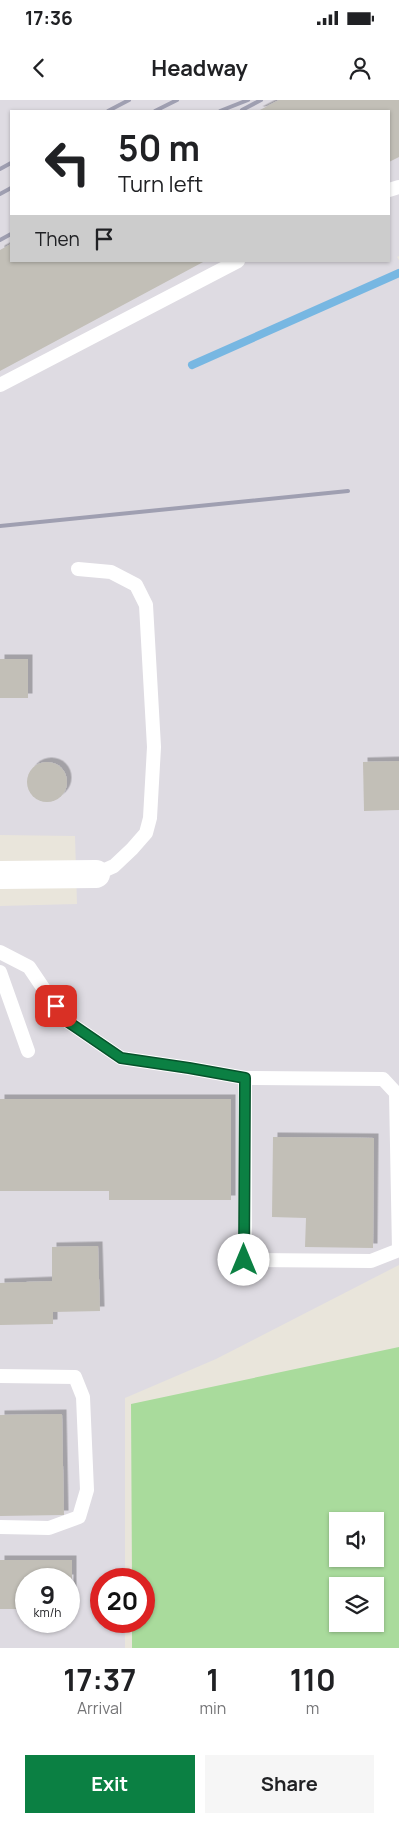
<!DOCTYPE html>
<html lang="en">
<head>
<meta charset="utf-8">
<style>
	:root { --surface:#fff; --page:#f6f6f6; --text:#202124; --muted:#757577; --accent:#0b8043 }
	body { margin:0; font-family:Manrope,sans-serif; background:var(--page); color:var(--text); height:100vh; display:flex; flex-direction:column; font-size:19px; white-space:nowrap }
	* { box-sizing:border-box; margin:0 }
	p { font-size:16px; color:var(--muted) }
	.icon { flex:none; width:28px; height:28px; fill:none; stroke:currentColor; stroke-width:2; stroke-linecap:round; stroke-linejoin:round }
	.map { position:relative; height:1548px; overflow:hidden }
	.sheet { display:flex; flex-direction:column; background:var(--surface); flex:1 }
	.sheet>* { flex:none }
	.banner { position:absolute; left:10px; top:10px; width:380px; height:152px; border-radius:0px; box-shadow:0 1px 4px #0004; background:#fff; color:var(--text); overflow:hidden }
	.controls { position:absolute; left:329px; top:1412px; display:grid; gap:10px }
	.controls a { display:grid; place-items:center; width:55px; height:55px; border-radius:0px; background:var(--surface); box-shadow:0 1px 4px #0004; font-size:25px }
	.speed { position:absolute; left:15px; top:1468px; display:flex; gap:10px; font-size:25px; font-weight:700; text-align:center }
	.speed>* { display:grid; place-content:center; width:65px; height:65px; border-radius:50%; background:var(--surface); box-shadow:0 1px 4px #0004; line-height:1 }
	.speed small { font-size:12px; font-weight:400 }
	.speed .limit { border:8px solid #d22; background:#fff; color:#111 }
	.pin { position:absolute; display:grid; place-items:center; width:42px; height:42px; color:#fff; margin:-21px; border-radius:10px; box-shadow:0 2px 8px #0006 }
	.me { position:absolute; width:55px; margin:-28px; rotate:0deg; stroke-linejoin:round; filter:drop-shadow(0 0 4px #0008) }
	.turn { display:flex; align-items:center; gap:18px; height:105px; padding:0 25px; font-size:22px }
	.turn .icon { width:65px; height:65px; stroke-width:2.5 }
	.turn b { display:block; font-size:35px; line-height:42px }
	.then { display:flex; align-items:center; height:48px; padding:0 25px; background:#0003; gap:10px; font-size:19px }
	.eta { display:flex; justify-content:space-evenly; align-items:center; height:85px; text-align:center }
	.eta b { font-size:30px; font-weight:700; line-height:35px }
	.button { display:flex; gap:10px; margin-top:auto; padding:10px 25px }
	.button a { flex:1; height:58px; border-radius:0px; background:var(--accent); color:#fff; font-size:20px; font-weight:700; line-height:58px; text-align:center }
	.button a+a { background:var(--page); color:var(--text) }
	.status { display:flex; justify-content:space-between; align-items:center; height:35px; padding:0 25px; background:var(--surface); direction:ltr }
	.status svg { height:14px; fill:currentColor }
	header { display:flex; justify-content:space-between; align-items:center; height:65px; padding:0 25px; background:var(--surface); font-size:22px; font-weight:700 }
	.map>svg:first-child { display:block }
	.industrial { fill:#dedbe2; fill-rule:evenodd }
	.green { fill:#a9db9c; fill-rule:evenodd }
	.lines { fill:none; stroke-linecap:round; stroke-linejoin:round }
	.stream { stroke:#77b7e2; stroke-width:8 }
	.building { fill:#c2bfb7; filter:url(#shadow) }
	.lane { stroke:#fff; stroke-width:14 }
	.street { stroke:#fff; stroke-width:28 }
	.rail { stroke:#9f9fb1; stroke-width:4 }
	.route-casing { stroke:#07532c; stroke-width:12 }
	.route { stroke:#0b8043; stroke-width:9 }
</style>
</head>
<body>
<div class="status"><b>17:36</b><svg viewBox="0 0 49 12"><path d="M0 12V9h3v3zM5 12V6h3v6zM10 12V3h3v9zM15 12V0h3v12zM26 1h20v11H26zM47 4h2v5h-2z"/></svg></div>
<header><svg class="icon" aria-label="back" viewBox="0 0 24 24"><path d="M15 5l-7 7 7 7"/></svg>Headway<svg class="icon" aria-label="person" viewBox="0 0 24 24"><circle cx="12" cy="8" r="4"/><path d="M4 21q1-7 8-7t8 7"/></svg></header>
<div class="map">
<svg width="399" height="1548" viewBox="0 0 399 1548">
	<defs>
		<filter id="shadow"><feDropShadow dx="4.5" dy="-4.5" stdDeviation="0" flood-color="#0004"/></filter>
	</defs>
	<rect width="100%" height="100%" fill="#e9e5db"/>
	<path class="industrial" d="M0,0H399V156L397,157L399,160V1165L216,1259L125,1298V1479H101V1521H125V1548H0V806L77,804L75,736L0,735ZM11,11H389V161H11ZM26,1479H69V1521H26Z"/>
	<path class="green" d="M399,1247V1548H132V1521H144V1479H132L131,1304ZM338,1421H375V1459H338ZM338,1486H375V1524H338Z"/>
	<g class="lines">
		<polyline class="stream" points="192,265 399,173"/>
	</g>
	<g class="building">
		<polygon points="279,0 399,0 399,57 389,62 389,11 258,11"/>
		<polygon points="11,144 11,161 205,161 0,271 0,150"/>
		<rect x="0" y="559" width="28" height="39"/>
		<polygon points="399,661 399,710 364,711 363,662"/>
		<circle cx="47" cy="682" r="20"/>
		<polygon points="0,999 231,999 231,1100 109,1100 109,1091 0,1091"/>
		<polygon points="273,1037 374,1038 373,1148 305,1147 306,1118 272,1117"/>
		<polygon points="98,1146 100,1211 53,1212 53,1224 0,1225 0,1183 52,1181 52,1147"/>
		<polygon points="62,1314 64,1415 0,1416 0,1315"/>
		<polygon points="0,1460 72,1460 72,1509 69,1509 69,1479 26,1479 26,1509 0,1509"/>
	</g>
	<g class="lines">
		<g class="lane">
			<polyline points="389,90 399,87"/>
			<polyline points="0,285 238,161"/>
			<polyline points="78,469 111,472 136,485 146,505 154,647 150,718 146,733 132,749 114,766 96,774"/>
			<polyline points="0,852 29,867 64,919 121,958 189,968 245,978 383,979 396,993 399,1150 371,1161 245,1160 245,978"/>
			<polyline points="0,872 28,951"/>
			<polyline points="0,1276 75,1277 83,1297 87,1390 79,1417 49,1428 0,1427"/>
		</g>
		<polyline class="street" points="0,775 96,774"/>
		<g class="rail">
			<polyline points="242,10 261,0"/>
			<polyline points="108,11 129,0"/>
			<polyline points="155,11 177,0"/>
			<polyline points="220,11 248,0"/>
			<polyline points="0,69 11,63"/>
			<polyline points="0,94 11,88"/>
			<polyline points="0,140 11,134"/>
			<polyline points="0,426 348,391"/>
		</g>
	</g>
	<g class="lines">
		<defs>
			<polyline id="route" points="56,906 64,919 121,958 189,968 245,978 244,1160"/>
		</defs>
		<use href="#route" class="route-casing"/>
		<use href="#route" class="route"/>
	</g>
</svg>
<div class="controls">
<a><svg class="icon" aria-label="sound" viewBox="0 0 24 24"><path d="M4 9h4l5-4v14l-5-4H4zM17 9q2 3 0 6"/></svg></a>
<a><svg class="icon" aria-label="layers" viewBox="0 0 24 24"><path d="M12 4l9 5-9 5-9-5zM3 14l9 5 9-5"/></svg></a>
</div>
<div class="speed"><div>9<small>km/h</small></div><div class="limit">20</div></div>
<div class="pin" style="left:56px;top:906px;background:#d93025"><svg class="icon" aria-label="arrive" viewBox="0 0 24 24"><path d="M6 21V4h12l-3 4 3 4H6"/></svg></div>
<svg class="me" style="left:244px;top:1160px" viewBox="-20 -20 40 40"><circle r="19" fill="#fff"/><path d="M0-13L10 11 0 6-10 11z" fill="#0b8043"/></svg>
<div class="banner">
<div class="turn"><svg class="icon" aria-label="left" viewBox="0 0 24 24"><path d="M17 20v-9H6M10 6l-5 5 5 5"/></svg><div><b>50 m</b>Turn left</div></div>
<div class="then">Then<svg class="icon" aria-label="arrive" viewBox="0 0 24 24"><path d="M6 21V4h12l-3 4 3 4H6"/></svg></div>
</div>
</div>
<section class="sheet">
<div class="eta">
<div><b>17:37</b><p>Arrival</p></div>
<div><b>1</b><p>min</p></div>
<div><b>110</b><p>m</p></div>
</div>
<div class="button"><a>Exit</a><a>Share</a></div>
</section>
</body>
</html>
